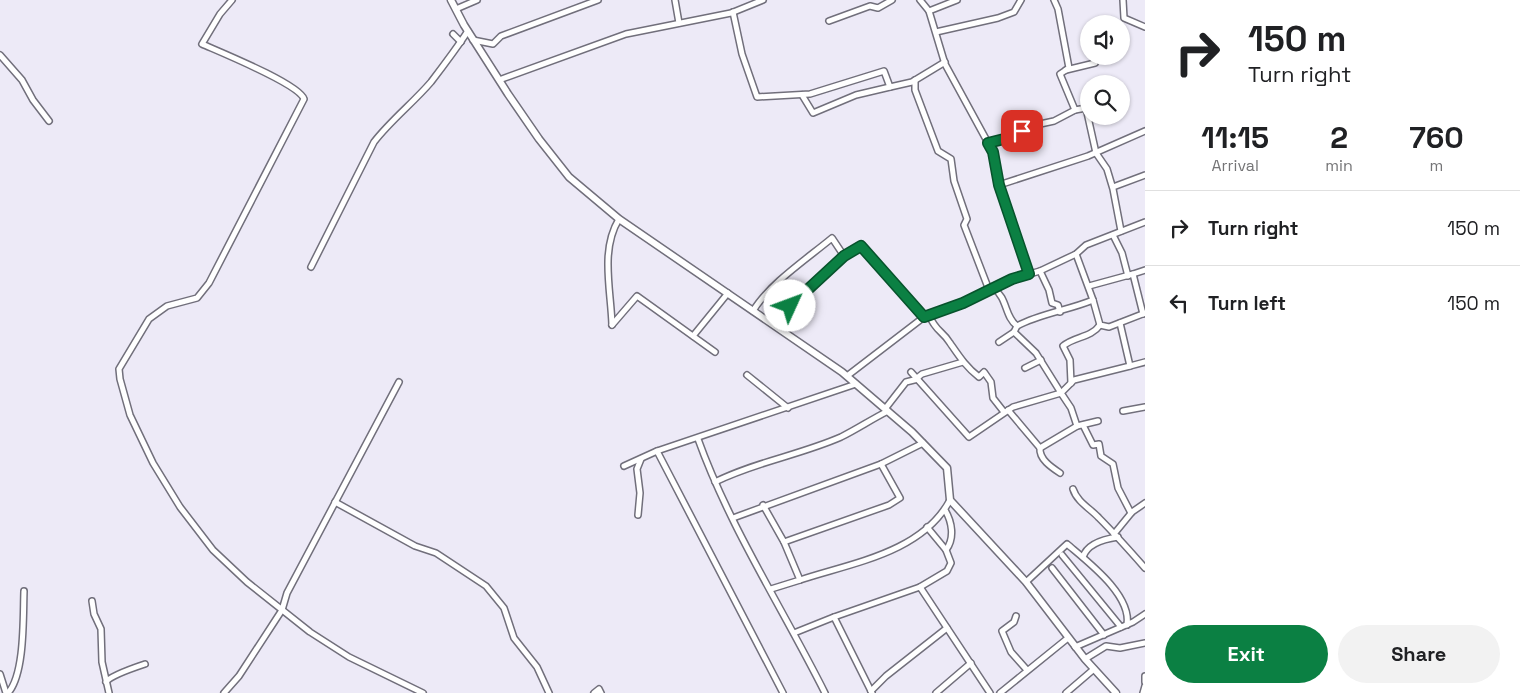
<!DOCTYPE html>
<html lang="en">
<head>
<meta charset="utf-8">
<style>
	:root { --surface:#fff; --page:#f2f2f2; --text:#202124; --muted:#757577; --line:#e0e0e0; --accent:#0b8043 }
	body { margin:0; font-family:"Space Grotesk",sans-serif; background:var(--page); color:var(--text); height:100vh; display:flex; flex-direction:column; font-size:19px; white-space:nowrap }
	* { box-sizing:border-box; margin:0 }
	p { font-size:16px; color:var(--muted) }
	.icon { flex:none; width:28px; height:28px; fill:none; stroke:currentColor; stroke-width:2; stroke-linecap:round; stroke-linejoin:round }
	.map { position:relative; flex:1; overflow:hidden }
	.side { display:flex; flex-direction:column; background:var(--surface); width:375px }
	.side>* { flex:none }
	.top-card { background:#fff; color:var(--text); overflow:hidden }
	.buttons { position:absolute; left:1080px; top:15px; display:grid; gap:10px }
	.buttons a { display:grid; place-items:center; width:50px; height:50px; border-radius:50%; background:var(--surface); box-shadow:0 1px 4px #0004; font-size:25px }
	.pin { position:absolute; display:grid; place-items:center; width:42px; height:42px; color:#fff; margin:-21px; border-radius:10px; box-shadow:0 2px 8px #0006 }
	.me { position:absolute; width:55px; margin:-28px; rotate:47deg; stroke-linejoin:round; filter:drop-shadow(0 0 4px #0008) }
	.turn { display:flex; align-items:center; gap:18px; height:105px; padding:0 20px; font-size:22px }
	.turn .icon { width:65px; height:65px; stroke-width:2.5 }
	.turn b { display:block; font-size:35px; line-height:42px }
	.eta { display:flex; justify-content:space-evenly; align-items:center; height:85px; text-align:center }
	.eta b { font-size:30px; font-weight:800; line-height:35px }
	.button { display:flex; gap:10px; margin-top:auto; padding:10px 20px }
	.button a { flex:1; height:58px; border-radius:30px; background:var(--accent); color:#fff; font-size:20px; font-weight:800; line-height:58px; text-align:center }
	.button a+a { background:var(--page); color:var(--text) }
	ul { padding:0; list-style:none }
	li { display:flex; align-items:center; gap:15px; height:75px; padding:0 20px; border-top:1px solid var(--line) }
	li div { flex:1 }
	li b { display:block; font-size:19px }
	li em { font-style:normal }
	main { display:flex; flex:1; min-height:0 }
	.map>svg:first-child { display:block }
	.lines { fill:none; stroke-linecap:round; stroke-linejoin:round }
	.minor-casing { stroke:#716f7b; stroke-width:8 }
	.tertiary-casing { stroke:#716f7b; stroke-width:9 }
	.minor { stroke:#fff; stroke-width:5 }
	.tertiary { stroke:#fff; stroke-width:6 }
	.route-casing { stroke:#07532c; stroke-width:12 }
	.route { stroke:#0b8043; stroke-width:9 }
</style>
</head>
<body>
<main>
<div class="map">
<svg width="1145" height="693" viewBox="0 0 1145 693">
	<rect width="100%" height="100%" fill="#edeaf7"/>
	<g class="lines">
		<defs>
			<g id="minor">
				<path d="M232,0L220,14L202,44C220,52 299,84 304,99L209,283L197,298L167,306L149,319L119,369L120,379L130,415L153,463L180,507L213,550L247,582L310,632L349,657L423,693"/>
				<polyline points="675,0 679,23"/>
				<polyline points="920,0 929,11 945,64 993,152 999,185 1029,274"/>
				<polyline points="1054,0 1058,9 1069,68 1060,74 1075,110"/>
				<polyline points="1123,0 1124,18 1145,27"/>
				<polyline points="456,9 477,0"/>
				<polyline points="929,11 957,0"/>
				<polyline points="733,12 742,54 757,97 810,94 884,71 890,87 912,82 945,62"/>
				<polyline points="829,21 870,6 878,8 892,0"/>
				<polyline points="936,32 998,18 1014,12 1021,0"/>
				<polyline points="453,34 461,42"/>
				<polyline points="473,40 493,44 501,36 598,0"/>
				<polyline points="0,55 22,80 33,100 49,121"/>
				<polyline points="1066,70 1095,63"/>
				<polyline points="499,80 626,34 731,13 763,0"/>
				<polyline points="915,80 915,90 938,151 951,159 954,181 967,219 964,225 989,290"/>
				<polyline points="802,95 813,113 856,95 890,87"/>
				<polyline points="988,143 1012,137 1031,126 1054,121 1075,110 1086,108 1096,153 1107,169 1113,189 1121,231"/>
				<polyline points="999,185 1088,156 1145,131"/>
				<polyline points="1113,187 1145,175"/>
				<polyline points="1113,235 1122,253 1128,276"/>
				<path d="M311,267L374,142C391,120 413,103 431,82C444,65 456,49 468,31"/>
				<polyline points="1040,271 1049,290 1052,303 1058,305 1060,312"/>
				<polyline points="1133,274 1145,270"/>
				<polyline points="1089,286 1133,274 1143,314"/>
				<path d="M993,288C1008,298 1004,316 1017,326"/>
				<polyline points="1093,300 1100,325 1109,327 1145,313"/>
				<path d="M753,311C769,284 808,258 832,238L844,256"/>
				<path d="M929,315C936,332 942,330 950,343C959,356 966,367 979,377L984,372L991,382L993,398L1004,412"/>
				<path d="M769,321C804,302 827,266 861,246L924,317"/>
				<polyline points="612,325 637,296 715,352"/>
				<path d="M612,325C611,290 600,250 619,219"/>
				<polyline points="693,336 728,293"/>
				<polyline points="999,342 1014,332"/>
				<polyline points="1130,366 1145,362"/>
				<polyline points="1025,368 1041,360"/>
				<path d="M911,372L969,437L1013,407L1061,393L1036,353L1014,332L1017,326C1039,314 1069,310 1093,300L1076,254"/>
				<polyline points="747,375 788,408"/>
				<polyline points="847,376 924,317 963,303 1012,279 1040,271 1076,254 1086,245 1145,222"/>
				<polyline points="917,378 922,374 963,362"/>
				<path d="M1071,383L1070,360L1063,346C1075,336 1091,338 1100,325"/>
				<polyline points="885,409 906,382 918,379"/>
				<polyline points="1008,410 1040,448 1077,426"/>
				<polyline points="1123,411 1145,407"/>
				<polyline points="1098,421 1077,426 1071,408 1061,393 1074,380 1130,366 1120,323"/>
				<polyline points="1083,425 1093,445 1099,444 1101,456 1113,464 1118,488 1131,513"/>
				<path d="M698,439C730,528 783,609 825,693"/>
				<path d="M1040,448C1039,459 1051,467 1060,473"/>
				<polyline points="657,451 783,693"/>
				<polyline points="624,466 657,451 856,384"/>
				<path d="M715,482C755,462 800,455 841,437C857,429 872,419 888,411"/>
				<path d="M1073,489C1077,502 1091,509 1099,518C1115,534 1130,551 1145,568"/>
				<polyline points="335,502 415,546 436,553 486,586 504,608 514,638 537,667 549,693"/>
				<polyline points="763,505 784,542 800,580 771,589"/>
				<polyline points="638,515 640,493 637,469 641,459"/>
				<polyline points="733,518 881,464 923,443"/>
				<polyline points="927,527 946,550"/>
				<polyline points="1114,534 1132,512 1145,503"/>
				<polyline points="784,542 889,505 900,498 881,464"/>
				<polyline points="1062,555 1121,627"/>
				<path d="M1083,557C1087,544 1104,539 1118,537"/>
				<polyline points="1052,568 1104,635"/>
				<path d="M800,580C851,563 922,553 950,500"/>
				<path d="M1026,582L1067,544C1088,562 1132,595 1127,625"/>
				<path d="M920,587L947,571L951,563L946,550C955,538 952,522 945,510"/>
				<polyline points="92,601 94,614 101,629 102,662 109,693"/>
				<polyline points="1016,616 1014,622 1002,631 1011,652 1027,670"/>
				<polyline points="834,617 920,587 990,693"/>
				<polyline points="794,633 834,617 872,693"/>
				<polyline points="1075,647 1133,622 1145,614"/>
				<polyline points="1085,659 1106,646 1120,648 1145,643"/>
				<polyline points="0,674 6,693"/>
				<polyline points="1145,676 1145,682"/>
				<path d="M106,682C110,676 136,667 145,664"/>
				<polyline points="871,691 886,676 947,628"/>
				<path d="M8,693C25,674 23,617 24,591"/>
				<polyline points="224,693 239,676 282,610 287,593 399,382"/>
				<polyline points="594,693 599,689 601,693"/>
				<polyline points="936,693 971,663"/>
				<polyline points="1000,693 1068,638"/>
				<polyline points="1066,693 1094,669"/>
				<polyline points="1143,693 1145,686"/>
			</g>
			<polyline id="tertiary" points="451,0 464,25 508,94 539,139 569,177 619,219 842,372 912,432 947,468 950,500 1026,582 1085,659 1116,693"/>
		</defs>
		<use href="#minor" class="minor-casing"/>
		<use href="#tertiary" class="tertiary-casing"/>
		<use href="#minor" class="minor"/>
		<use href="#tertiary" class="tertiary"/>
	</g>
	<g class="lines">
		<defs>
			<polyline id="route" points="790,306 844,256 861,246 924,317 963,303 1012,279 1029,274 999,185 993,152 988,143 1012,137 1022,131"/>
		</defs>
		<use href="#route" class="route-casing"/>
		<use href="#route" class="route"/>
	</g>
</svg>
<div class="buttons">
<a><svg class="icon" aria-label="sound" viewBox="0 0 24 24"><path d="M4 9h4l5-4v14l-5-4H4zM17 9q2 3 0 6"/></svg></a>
<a><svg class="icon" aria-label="search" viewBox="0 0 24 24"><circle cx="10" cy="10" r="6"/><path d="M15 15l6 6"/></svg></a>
</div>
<div class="pin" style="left:1022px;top:131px;background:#d93025"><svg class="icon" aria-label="arrive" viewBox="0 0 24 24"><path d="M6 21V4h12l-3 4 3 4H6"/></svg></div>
<svg class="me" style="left:790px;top:306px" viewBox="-20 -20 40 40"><circle r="19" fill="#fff"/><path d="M0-13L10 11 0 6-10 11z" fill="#0b8043"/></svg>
</div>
<section class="side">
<div class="top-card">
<div class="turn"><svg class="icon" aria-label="right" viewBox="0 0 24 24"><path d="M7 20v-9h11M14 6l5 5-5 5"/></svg><div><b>150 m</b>Turn right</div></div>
</div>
<div class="eta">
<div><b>11:15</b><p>Arrival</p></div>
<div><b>2</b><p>min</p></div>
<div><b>760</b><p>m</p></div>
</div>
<ul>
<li><svg class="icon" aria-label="right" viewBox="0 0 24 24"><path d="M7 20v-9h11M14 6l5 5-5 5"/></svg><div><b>Turn right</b></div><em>150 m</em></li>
<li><svg class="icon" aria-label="left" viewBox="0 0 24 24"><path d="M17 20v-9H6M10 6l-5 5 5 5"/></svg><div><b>Turn left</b></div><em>150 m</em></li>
</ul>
<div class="button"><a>Exit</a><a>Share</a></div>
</section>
</main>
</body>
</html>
